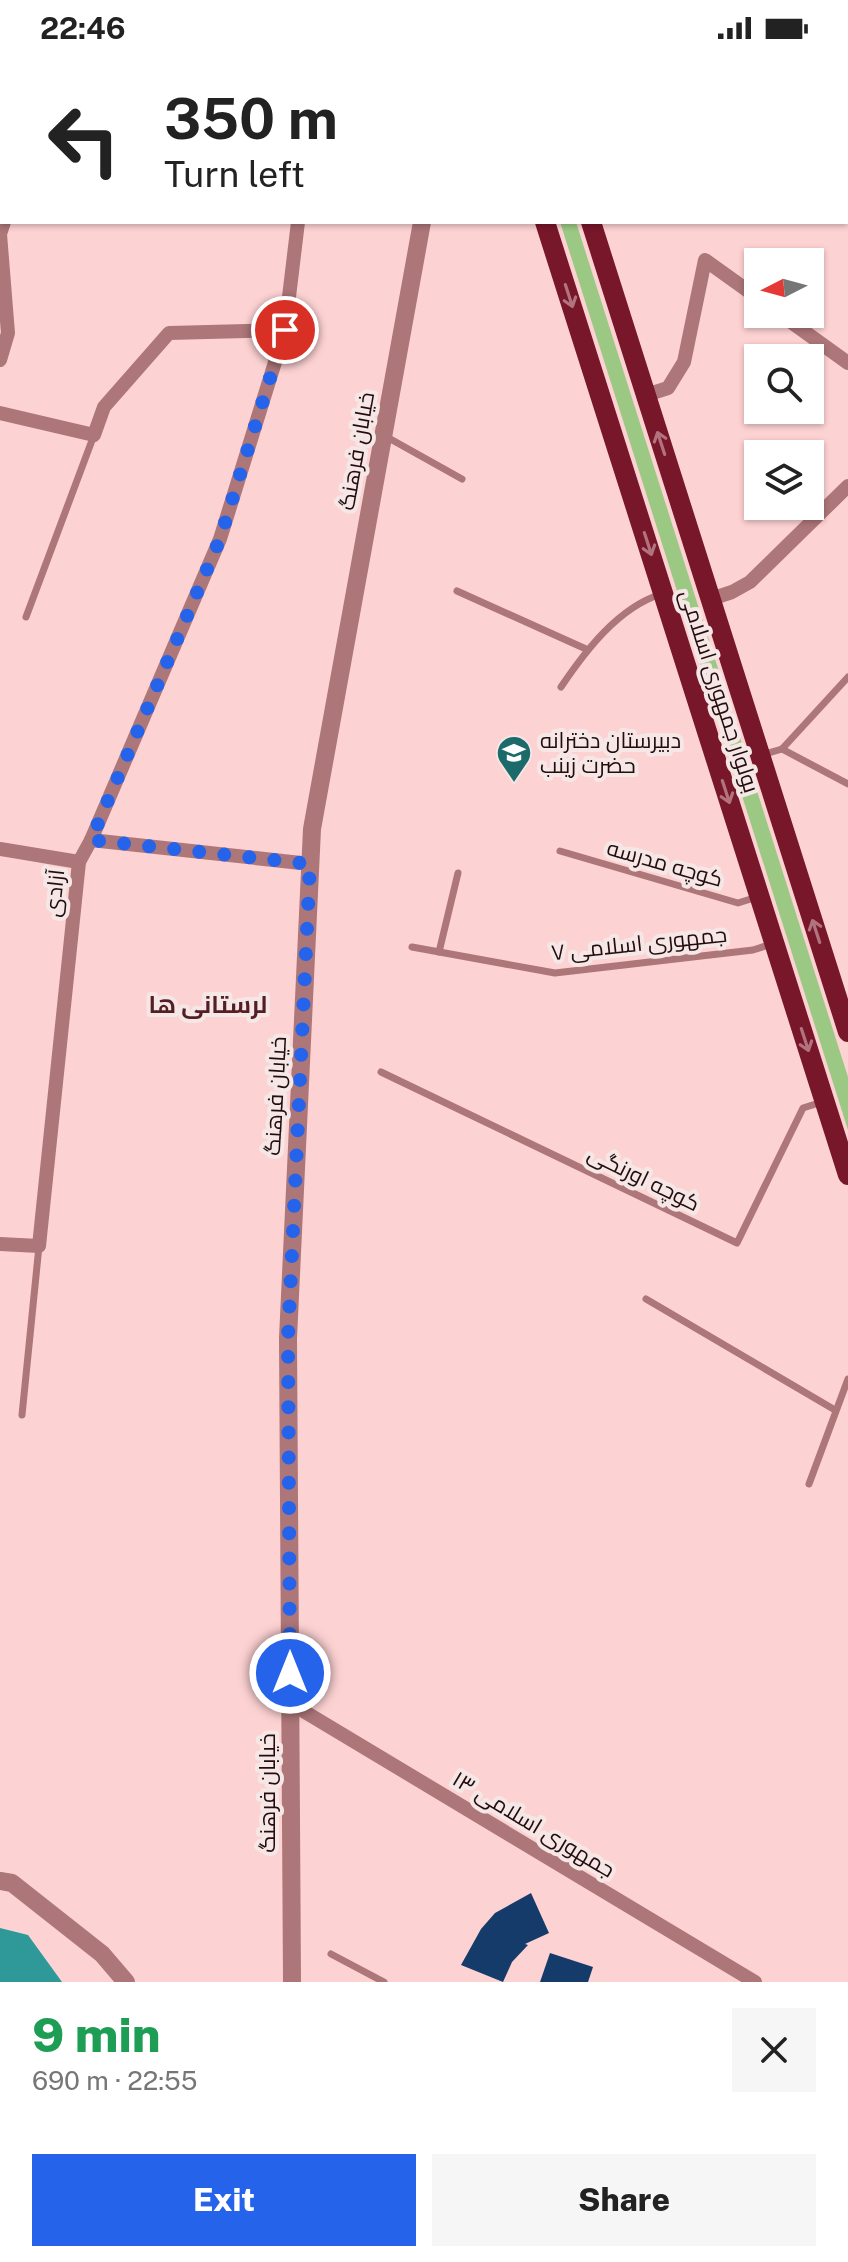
<!DOCTYPE html>
<html lang="en">
<head>
<meta charset="utf-8">
<style>
	:root { --surface:#fff; --page:#f6f6f6; --text:#222; --muted:#767676; --accent:#2563eb }
	body { margin:0; font-family:"Public Sans",Cairo,sans-serif; background:var(--page); color:var(--text); height:100vh; display:flex; flex-direction:column; font-size:30px; white-space:nowrap }
	* { box-sizing:border-box; margin:0 }
	p { font-size:26px; color:var(--muted) }
	.icon { flex:none; width:44px; height:44px; fill:none; stroke:currentColor; stroke-width:2; stroke-linecap:round; stroke-linejoin:round }
	.map { position:relative; height:1926px; overflow:hidden }
	.sheet { display:flex; flex-direction:column; background:var(--surface); flex:1 }
	.sheet>* { flex:none }
	.hud { position:absolute; left:0px; top:0px; width:848px; height:168px; box-shadow:0 2px 6px #0004; background:#fff; color:var(--text); overflow:hidden }
	.needle { width:52px; rotate:264deg }
	.buttons { position:absolute; left:744px; top:192px; display:grid; gap:16px }
	.buttons a { display:grid; place-items:center; width:80px; height:80px; border-radius:0px; background:var(--surface); box-shadow:0 2px 6px #0004; font-size:40px }
	.pin { position:absolute; display:grid; place-items:center; width:68px; height:68px; color:#fff; margin:-34px; border:4px solid #fff; border-radius:50%; box-shadow:0 2px 8px #0007 }
	.me { position:absolute; width:88px; margin:-44px; rotate:0deg; stroke-linejoin:round; filter:drop-shadow(0 0 6px #0008) }
	.turn { display:flex; align-items:center; gap:28px; height:168px; padding:0 32px; font-size:36px }
	.turn .icon { width:104px; height:104px; stroke-width:2.5 }
	.turn b { display:block; font-size:56px; line-height:68px }
	.round { display:grid; place-items:center; flex:none; width:84px; height:84px; border-radius:0px; background:var(--page) }
	.overview { display:flex; align-items:center; justify-content:space-between; height:136px; padding:0 32px }
	h1 { font-size:48px; font-weight:800; line-height:60px; color:#1e9e55 }
	.action { display:flex; gap:16px; margin-top:auto; padding:16px 32px }
	.action a { flex:1; height:92px; border-radius:0px; background:var(--accent); color:#fff; font-size:32px; font-weight:800; line-height:92px; text-align:center }
	.action a+a { background:var(--page); color:var(--text) }
	.status { display:flex; justify-content:space-between; align-items:center; height:56px; padding:0 40px; background:var(--surface); direction:ltr }
	.status svg { height:22px; fill:currentColor }
	.map>svg:first-child { display:block }
	.green { fill:#9bc984 }
	.water { fill:#2f9898 }
	.building { fill:#153b6a }
	.lines { fill:none; stroke-linecap:round; stroke-linejoin:round }
	.service { stroke:#ad7679; stroke-width:7 }
	.minor { stroke:#ad7679; stroke-width:14 }
	.tertiary { stroke:#ad7679; stroke-width:18 }
	.primary { stroke:#78162a; stroke-width:20 }
	.oneway { stroke:#b1747f }
	.route { stroke:#2563eb; stroke-width:14; stroke-dasharray:0 25.2 }
	.labels { text-anchor:middle; dominant-baseline:central; stroke-width:8; stroke-linejoin:round; paint-order:stroke }
	.street-label { font-size:22px; fill:#230b0e; stroke:#f6e7e7 }
	.poi-label { font-size:22px; fill:#230b0e; stroke:#f6e7e7; text-anchor:start }
	.neighbourhood-label { font-size:24px; font-weight:bold; fill:#541e24; stroke:#f6e7e7 }
</style>
</head>
<body>
<div class="status"><b>22:46</b><svg viewBox="0 0 49 12"><path d="M0 12V9h3v3zM5 12V6h3v6zM10 12V3h3v9zM15 12V0h3v12zM26 1h20v11H26zM47 4h2v5h-2z"/></svg></div>
<div class="map">
<svg width="848" height="1926" viewBox="0 0 848 1926">
	<rect width="100%" height="100%" fill="#fdd2d3"/>
	<polygon class="green" points="560,166 576,166 848,1021 848,1074"/>
	<polygon class="water" points="0,1872 28,1879 62,1926 0,1926"/>
	<g class="building">
		<polygon points="531,1837 549,1877 525,1888 528,1889 512,1906 503,1926 461,1909 481,1873 495,1857"/>
		<polygon points="550,1897 593,1911 588,1926 540,1926"/>
	</g>
	<g class="lines">
		<g class="service">
			<polyline points="668,2 669,0"/>
			<polyline points="0,80 2,81"/>
			<polyline points="385,380 462,423"/>
			<polyline points="457,535 586,593"/>
			<polyline points="26,561 94,379"/>
			<path d="M561,631C586,594 618,552 661,538"/>
			<polyline points="782,693 848,728"/>
			<polyline points="762,699 782,693 848,621"/>
			<polyline points="560,795 738,847 757,841"/>
			<polyline points="412,891 555,917 753,894 772,888"/>
			<polyline points="439,896 458,817"/>
			<polyline points="381,1016 737,1187 803,1052 822,1046"/>
			<polyline points="646,1243 835,1354"/>
			<polyline points="22,1359 39,1190"/>
			<polyline points="809,1428 848,1323"/>
			<polyline points="331,1898 384,1926"/>
		</g>
		<g class="minor">
			<polyline points="150,0 158,0"/>
			<polyline points="260,0 268,2"/>
			<polyline points="835,0 837,2"/>
			<polyline points="106,2 108,0"/>
			<polyline points="324,2 326,0"/>
			<polyline points="846,11 848,13"/>
			<polyline points="780,258 848,307"/>
			<polyline points="0,304 8,277 0,178 4,166"/>
			<polyline points="646,339 668,332 684,306 705,204 758,242"/>
			<polyline points="0,357 94,379 104,351 169,277 285,274"/>
			<polyline points="711,543 732,536 750,526 848,430"/>
			<polyline points="91,784 310,808"/>
			<polyline points="0,793 79,806"/>
			<polyline points="0,1188 39,1190 79,806 91,784 220,483 285,274 298,166"/>
			<polyline points="290,1647 755,1926"/>
		</g>
		<g class="tertiary">
			<polyline points="451,2 452,0"/>
			<polyline points="0,1825 12,1827 102,1898 126,1926"/>
			<polyline points="292,1926 288,1282 312,773 422,166"/>
		</g>
		<g class="primary">
			<polyline points="493,0 493,2"/>
			<polyline points="538,0 539,2"/>
			<polyline points="545,166 848,1119"/>
			<polyline points="591,166 848,976"/>
		</g>
	</g>
	<defs><path id="oneway-shaft" d="M-6 0H5M1.5-3L5.5 0L1.5 3" fill="none" stroke-width="1.6" stroke-linecap="round" stroke-linejoin="round" transform="scale(2)"/></defs>
	<g class="oneway">
		<use href="#oneway-shaft" transform="translate(569 240) rotate(72)"/>
		<use href="#oneway-shaft" transform="translate(661 387) rotate(-108)"/>
		<use href="#oneway-shaft" transform="translate(648 488) rotate(72)"/>
		<use href="#oneway-shaft" transform="translate(726 736) rotate(72)"/>
		<use href="#oneway-shaft" transform="translate(816 875) rotate(-108)"/>
		<use href="#oneway-shaft" transform="translate(805 984) rotate(72)"/>
	</g>
	<g class="lines">
		<polyline class="route" points="285,274 220,483 91,784 310,808 288,1282 290,1617"/>
	</g>
	<defs>
		<symbol id="school-pin" viewBox="-11 -11 22 30"><path d="M0 17L-7.5 6A9.5 9.5 0 1 1 7.5 6Z" fill="#1d6a6a" stroke="#f6e7e7"/><path d="M0-5L7-2L0 1L-7-2ZM-4 1L0 2.5L4 1V4Q0 6-4 4Z" fill="#fff"/></symbol>
	</defs>
	<g fill-rule="evenodd">
		<use href="#school-pin" x="494" y="677" width="40" height="54"/>
	</g>
	<g class="labels">
		<g class="street-label">
			<text transform="translate(356 395) rotate(-80)">خیابان فرهنگ</text>
			<text transform="translate(720 635) rotate(72)">بولوار جمهوری اسلامی</text>
			<text transform="translate(665 807) rotate(16)">کوچه مدرسه</text>
			<text transform="translate(54 837) rotate(-84)">آزادی</text>
			<text transform="translate(639 887) rotate(-6)">جمهوری اسلامی ۷</text>
			<text transform="translate(275 1040) rotate(-87)">خیابان فرهنگ</text>
			<text transform="translate(644 1122) rotate(26)">کوچه اورنگی</text>
			<text transform="translate(267 1737) rotate(-90)">خیابان فرهنگ</text>
			<text transform="translate(534 1768) rotate(31)">جمهوری اسلامی ۱۳</text>
		</g>
		<g class="poi-label">
			<text x="540" y="684">دبیرستان دخترانه<tspan x="540" dy="25">حضرت زینب</tspan></text>
		</g>
		<g class="neighbourhood-label">
			<text x="208" y="948">لرستانی ها</text>
		</g>
	</g>
</svg>
<div class="buttons">
<a><svg class="needle" viewBox="-14 -14 28 28"><path d="M0-13l5 13h-10z" fill="#e53935"/><path d="M0 13l5-13h-10z" fill="#767676"/></svg></a>
<a><svg class="icon" aria-label="search" viewBox="0 0 24 24"><circle cx="10" cy="10" r="6"/><path d="M15 15l6 6"/></svg></a>
<a><svg class="icon" aria-label="layers" viewBox="0 0 24 24"><path d="M12 4l9 5-9 5-9-5zM3 14l9 5 9-5"/></svg></a>
</div>
<div class="pin" style="left:285px;top:274px;background:#d93025"><svg class="icon" aria-label="arrive" viewBox="0 0 24 24"><path d="M6 21V4h12l-3 4 3 4H6"/></svg></div>
<svg class="me" style="left:290px;top:1617px" viewBox="-20 -20 40 40"><circle r="17" fill="#2563eb" stroke="#fff" stroke-width="3"/><path d="M0-11L8 9 0 5-8 9z" fill="#fff"/></svg>
<div class="hud">
<div class="turn"><svg class="icon" aria-label="left" viewBox="0 0 24 24"><path d="M17 20v-9H6M10 6l-5 5 5 5"/></svg><div><b>350 m</b>Turn left</div></div>
</div>
</div>
<section class="sheet">
<div class="overview"><div><h1>9 min</h1><p>690 m · 22:55</p></div><a class="round"><svg class="icon" aria-label="close" viewBox="0 0 24 24"><path d="M6 6l12 12M18 6L6 18"/></svg></a></div>
<div class="action"><a>Exit</a><a>Share</a></div>
</section>
</body>
</html>
